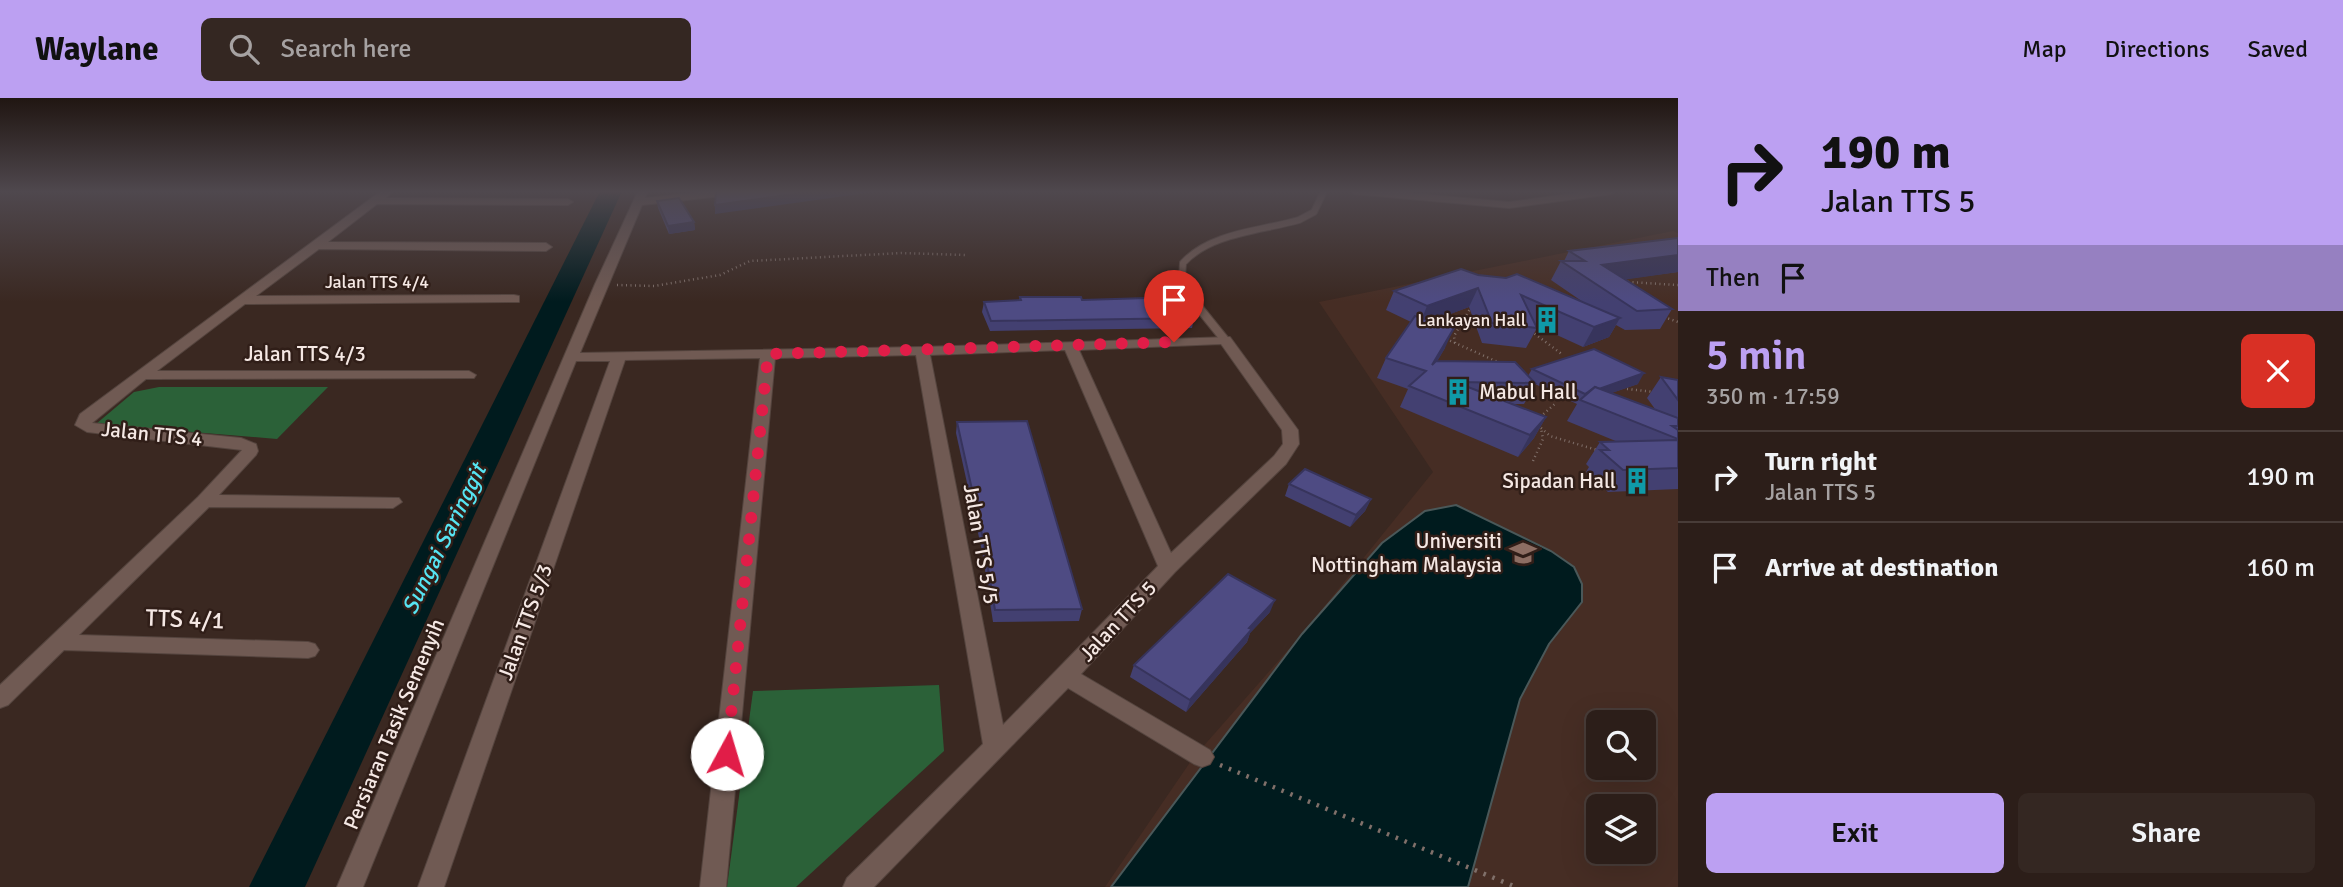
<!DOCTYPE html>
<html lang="en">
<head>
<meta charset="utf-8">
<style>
	:root { --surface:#2c1e19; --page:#342722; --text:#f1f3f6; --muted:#a6a2a2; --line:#483c38; --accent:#bca0f2 }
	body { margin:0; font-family:Signika,sans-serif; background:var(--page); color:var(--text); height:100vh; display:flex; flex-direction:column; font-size:26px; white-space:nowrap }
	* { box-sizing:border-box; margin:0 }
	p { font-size:23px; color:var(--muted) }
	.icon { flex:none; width:38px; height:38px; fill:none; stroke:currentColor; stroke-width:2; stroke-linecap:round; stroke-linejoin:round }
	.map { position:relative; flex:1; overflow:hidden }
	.sheet { display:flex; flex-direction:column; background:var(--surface); width:665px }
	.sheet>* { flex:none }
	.top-card { background:#bca0f2; color:#111; overflow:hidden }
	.tools { position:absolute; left:1586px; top:612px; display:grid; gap:14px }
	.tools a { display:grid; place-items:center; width:70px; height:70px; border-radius:10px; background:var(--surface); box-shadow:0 7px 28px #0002,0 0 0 2px var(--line); font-size:35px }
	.pin { position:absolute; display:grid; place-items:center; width:60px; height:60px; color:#fff; margin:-72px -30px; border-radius:50% 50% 50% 0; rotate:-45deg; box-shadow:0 0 7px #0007 }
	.pin .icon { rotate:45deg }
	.me { position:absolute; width:77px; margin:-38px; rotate:6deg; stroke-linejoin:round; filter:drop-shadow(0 0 5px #0008) }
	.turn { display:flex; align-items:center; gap:24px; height:147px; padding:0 28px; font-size:32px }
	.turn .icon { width:91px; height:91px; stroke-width:2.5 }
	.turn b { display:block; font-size:49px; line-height:60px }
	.then { display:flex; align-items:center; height:66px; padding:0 28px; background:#0003; gap:14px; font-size:26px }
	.round { display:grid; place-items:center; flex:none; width:74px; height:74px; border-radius:10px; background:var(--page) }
	.head { display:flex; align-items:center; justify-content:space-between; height:119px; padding:0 28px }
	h1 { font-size:42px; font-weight:600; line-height:52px; color:var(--accent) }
	.button { display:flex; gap:14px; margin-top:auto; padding:14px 28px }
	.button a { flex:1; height:80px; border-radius:10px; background:var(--accent); color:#111; font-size:28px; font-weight:600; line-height:80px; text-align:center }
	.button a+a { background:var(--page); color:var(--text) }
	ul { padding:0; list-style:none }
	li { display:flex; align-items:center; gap:21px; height:91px; padding:0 28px; border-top:2px solid var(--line) }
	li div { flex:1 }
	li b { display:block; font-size:26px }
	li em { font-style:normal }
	header { display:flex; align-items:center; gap:42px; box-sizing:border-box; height:98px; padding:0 35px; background:var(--accent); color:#111 }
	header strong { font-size:33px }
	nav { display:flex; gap:38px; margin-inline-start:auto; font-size:24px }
	.search { width:490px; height:63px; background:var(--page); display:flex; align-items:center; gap:18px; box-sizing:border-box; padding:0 24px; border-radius:10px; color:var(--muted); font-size:26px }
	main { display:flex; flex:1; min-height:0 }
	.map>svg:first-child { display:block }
	.built { fill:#462d24; fill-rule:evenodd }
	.green { fill:#2b6138 }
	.water { fill:#001b1e; stroke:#4a5859; stroke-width:2 }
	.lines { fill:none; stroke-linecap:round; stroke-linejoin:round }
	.river { fill:#001b1e; fill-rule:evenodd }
	.service-far1-casing { stroke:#54443e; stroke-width:8 }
	.service-casing { stroke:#54443e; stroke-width:10 }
	.minor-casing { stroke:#54443e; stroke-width:2 }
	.path-far1 { stroke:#80706a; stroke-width:2.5; stroke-dasharray:1 3.5; stroke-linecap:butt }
	.path { stroke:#80706a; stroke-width:4.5; stroke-dasharray:2.5 7; stroke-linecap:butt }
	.service-far1 { stroke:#705a53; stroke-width:6 }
	.service { stroke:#705a53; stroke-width:8 }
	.minor { fill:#705a53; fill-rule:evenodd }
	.wall { fill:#434071 }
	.shaded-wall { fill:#37345c }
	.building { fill:#4e4b83; stroke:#37345c; stroke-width:2 }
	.route { stroke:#e11d48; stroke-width:12; stroke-dasharray:0 21.6 }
	.labels { text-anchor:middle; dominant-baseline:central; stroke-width:5; stroke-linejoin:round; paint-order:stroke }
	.far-street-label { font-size:18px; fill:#f5e8e4; stroke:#301e18 }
	.far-poi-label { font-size:18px; fill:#f5e8e4; stroke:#301e18; text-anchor:end }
	.street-label { font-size:21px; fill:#f5e8e4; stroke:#301e18 }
	.poi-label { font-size:21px; fill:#f5e8e4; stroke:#301e18; text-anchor:end }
	.water-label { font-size:23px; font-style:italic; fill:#56e4f2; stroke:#301e18 }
	.near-street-label { font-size:24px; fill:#f5e8e4; stroke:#301e18 }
</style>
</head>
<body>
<header>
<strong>Waylane</strong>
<div class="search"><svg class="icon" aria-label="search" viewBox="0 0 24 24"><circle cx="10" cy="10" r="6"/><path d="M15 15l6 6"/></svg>Search here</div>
<nav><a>Map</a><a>Directions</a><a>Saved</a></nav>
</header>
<main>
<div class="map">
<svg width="1678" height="789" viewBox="0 0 1678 789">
	<rect width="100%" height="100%" fill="#3a2821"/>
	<path class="built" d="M1673,133L1678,135V789H1105L1193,660L1302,536L1433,374L1319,204ZM1598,625H1643V670H1598ZM1598,709H1643V754H1598Z"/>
	<g class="green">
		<polygon points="159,289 328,289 277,341 96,326 134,294"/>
		<polygon points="939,587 944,653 796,789 727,789 753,593"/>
	</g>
	<polygon class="water" points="1456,407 1551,453 1574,469 1582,486 1582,504 1549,546 1520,601 1468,789 1111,789 1302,536 1382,445 1425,413"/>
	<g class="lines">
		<polygon class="river" points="600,93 622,93 305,789 249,789"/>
		<defs>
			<g id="service-far1">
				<polyline points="1355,93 1509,107 1611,93"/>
				<path d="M1201,213L1185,188L1182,180L1183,165C1210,135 1260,133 1299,122L1314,114L1324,93"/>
			</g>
			<polyline id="service" points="1200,211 1225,242"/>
			<g id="minor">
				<polygon points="381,93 393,93 386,100 568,101 573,104 568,107 377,106 328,144 546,145 552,149 546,153 319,151 256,198 514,197 519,198 519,204 245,206 157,273 469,273 476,277 474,280 146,281 92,325 241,340 256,346 258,353 256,357 219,397 399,400 402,404 393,410 209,409 79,537 308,544 315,546 319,552 315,558 308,560 64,552 8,607 0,610 0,587 198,399 242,352 87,334 75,327 80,316"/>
				<path d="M638,93H648L645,100L710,93H745L740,96L642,107L580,255L922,249L1230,239L1298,332L1299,346L1286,366L1175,474L1081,576L1210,652L1214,659L1210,666L1202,669L1194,666L1068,590L874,789H843L847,780L983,646L916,257L775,260L726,789H700L760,260L625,262L444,789H418L610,263H576L363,789H337L595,186ZM1221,246L1282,332L1283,346L1274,358L1171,455L1079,252ZM1065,252L1158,468L1003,627L930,257Z"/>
			</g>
		</defs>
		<use href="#service-far1" class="service-far1-casing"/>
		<use href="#service" class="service-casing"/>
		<use href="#minor" class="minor-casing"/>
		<g class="path-far1">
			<polyline points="1628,184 1678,187"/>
			<polyline points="617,187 654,188 720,177 750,163 901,155 965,157"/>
			<polyline points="1664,219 1678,224"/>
			<polyline points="1531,233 1563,257"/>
			<polyline points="1446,241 1498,264"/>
			<polyline points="1455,245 1454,238 1470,211"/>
			<polyline points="1627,291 1655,294"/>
			<polyline points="1540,319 1556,305"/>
			<polyline points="1541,330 1550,338 1597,352"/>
			<polyline points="1533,363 1543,341 1541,330"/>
		</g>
		<polyline class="path" points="1220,667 1516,789"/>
		<use href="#service-far1" class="service-far1"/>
		<use href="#service" class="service"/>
		<use href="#minor" class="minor"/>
	</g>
	<g class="wall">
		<polygon points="657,103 694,124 695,132 669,136 658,110"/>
		<polygon points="1678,140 1678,174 1625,181 1672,211 1660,231 1625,232 1616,227 1609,239 1583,249 1535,227 1537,230 1526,250 1482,245 1469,209 1431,223 1445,250 1437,263 1528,278 1532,271 1638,286 1611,295 1655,311 1647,300 1661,279 1678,282 1678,391 1608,394 1586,374 1589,369 1586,366 1600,344 1618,344 1567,323 1577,306 1535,286 1524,306 1512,306 1546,319 1534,340 1518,359 1400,309 1408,291 1377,280 1386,260 1411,224 1386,212 1394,193 1478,177 1583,204 1551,182 1561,163 1564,163 1569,153"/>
		<polygon points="1020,199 1082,202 1194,220 1192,230 990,233 982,214 984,204 1019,202"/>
		<polygon points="957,324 1082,511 1079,523 993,524 982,453 956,335"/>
		<polygon points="1289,386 1371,401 1365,413 1350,429 1285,398"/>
		<polygon points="1270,514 1250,535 1247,544 1186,614 1130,579 1134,567"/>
	</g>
	<g class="shaded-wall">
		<polygon points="816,93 881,93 715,116 715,107"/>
		<polygon points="694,124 695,132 669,136 668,128"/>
		<polygon points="1678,157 1678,174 1595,186 1602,167"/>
		<polygon points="1478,190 1469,209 1419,228 1427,208"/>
		<polygon points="1620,220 1609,239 1583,249 1594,229"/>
		<polygon points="1454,230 1445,250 1423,288 1432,267"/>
		<polygon points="1644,275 1638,286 1586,304 1581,302 1585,296"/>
		<polygon points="1546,319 1534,340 1518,359 1530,337"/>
		<polygon points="1371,401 1365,413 1350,429 1356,417"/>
		<polygon points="1275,502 1270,514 1250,535 1247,544 1186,614 1190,602 1249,530"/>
	</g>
	<g class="building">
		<polygon points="716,93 816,93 715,107"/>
		<polygon points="679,100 694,124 668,128 657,103"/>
		<polygon points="1678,140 1678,157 1602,167 1672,211 1637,213 1561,163 1585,163 1569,153"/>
		<polygon points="1461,171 1478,177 1506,180 1517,176 1620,220 1594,229 1521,197 1537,230 1492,225 1478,190 1427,208 1394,193"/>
		<polygon points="1020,199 1081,199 1082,202 1180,199 1194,220 991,223 984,204 1021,202"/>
		<polygon points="1415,218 1454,230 1432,267 1436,263 1515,264 1535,285 1455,284 1546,319 1530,337 1409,288 1426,273 1386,260"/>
		<polygon points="1594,251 1644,275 1599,291 1595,289 1588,294 1585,296 1532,271"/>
		<polygon points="1661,279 1678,282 1678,302"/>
		<polygon points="1595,289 1678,320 1678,328 1672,328 1678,332 1678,341 1580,302"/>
		<polygon points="1027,323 1082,511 995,512 983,441 957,324"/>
		<polygon points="1678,342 1678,370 1623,372 1600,352 1609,352 1600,344"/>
		<polygon points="1305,371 1371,401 1356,417 1289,386"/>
		<polygon points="1228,476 1275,502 1249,530 1252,531 1190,602 1134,567"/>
	</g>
	<linearGradient id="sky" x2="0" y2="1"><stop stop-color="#201612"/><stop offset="0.46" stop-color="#4f484e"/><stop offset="1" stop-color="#4f484e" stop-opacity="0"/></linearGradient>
	<rect width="1678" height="204" fill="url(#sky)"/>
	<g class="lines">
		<polyline class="route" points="727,656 768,256 1174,244"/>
	</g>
	<defs>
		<symbol id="building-bare" viewBox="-9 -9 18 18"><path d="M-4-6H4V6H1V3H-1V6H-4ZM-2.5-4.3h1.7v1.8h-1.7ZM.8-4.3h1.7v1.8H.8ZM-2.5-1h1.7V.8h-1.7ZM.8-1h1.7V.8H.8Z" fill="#0f9aa8" stroke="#301e18" stroke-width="2.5" paint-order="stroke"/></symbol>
		<symbol id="university-bare" viewBox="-9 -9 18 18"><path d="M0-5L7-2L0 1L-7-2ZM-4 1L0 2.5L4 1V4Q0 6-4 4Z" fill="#8d6e63" stroke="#301e18" stroke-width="2.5" paint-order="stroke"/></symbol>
	</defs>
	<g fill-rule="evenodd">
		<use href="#building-bare" x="1528" y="203" width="38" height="38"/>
		<use href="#building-bare" x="1439" y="275" width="38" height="38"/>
		<use href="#building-bare" x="1618" y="364" width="38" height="38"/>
		<use href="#university-bare" x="1504" y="436" width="38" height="38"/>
	</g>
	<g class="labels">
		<g class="far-street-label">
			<text x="377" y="184">Jalan TTS 4/4</text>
		</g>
		<g class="far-poi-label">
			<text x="1526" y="222">Lankayan Hall</text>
		</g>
		<g class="street-label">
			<text x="305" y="256">Jalan TTS 4/3</text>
			<text transform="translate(152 336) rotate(6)">Jalan TTS 4</text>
			<text transform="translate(981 446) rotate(80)">Jalan TTS 5/5</text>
			<text transform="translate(1118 523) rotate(-47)">Jalan TTS 5</text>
			<text transform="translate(525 524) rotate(-70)">Jalan TTS 5/3</text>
			<text transform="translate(394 626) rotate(-67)">Persiaran Tasik Semenyih</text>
		</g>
		<g class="poi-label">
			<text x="1479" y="294" text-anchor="start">Mabul Hall</text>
			<text x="1616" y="383">Sipadan Hall</text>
			<text x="1502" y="443">Universiti<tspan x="1502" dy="24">Nottingham Malaysia</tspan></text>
		</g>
		<g class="water-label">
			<text transform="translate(444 441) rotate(-64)">Sungai Saringgit</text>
		</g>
		<g class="near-street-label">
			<text transform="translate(185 521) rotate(2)">TTS 4/1</text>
		</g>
	</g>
</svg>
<div class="tools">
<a><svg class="icon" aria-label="search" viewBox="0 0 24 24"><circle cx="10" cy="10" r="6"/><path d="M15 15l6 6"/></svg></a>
<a><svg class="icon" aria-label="layers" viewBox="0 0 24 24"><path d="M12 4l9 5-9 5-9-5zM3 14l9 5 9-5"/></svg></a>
</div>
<div class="pin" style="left:1174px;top:244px;background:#d93025"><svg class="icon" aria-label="arrive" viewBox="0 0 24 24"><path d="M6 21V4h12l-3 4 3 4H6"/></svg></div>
<svg class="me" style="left:727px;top:656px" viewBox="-20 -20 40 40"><circle r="19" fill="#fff"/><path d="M0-13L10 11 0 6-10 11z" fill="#e11d48"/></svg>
</div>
<section class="sheet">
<div class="top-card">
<div class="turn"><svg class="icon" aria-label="right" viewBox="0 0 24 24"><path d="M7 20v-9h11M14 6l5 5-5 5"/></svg><div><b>190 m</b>Jalan TTS 5</div></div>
<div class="then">Then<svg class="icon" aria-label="arrive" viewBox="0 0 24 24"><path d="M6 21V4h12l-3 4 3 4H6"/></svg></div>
</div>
<div class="head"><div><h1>5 min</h1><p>350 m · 17:59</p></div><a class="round" style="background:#d93025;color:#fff"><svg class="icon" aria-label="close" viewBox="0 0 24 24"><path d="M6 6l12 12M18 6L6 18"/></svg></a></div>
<ul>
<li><svg class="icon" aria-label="right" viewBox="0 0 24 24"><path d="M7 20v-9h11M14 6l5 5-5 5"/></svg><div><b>Turn right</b><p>Jalan TTS 5</p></div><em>190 m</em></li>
<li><svg class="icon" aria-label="arrive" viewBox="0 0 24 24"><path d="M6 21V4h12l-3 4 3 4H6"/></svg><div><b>Arrive at destination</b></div><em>160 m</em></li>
</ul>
<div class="button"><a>Exit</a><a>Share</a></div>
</section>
</main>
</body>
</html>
